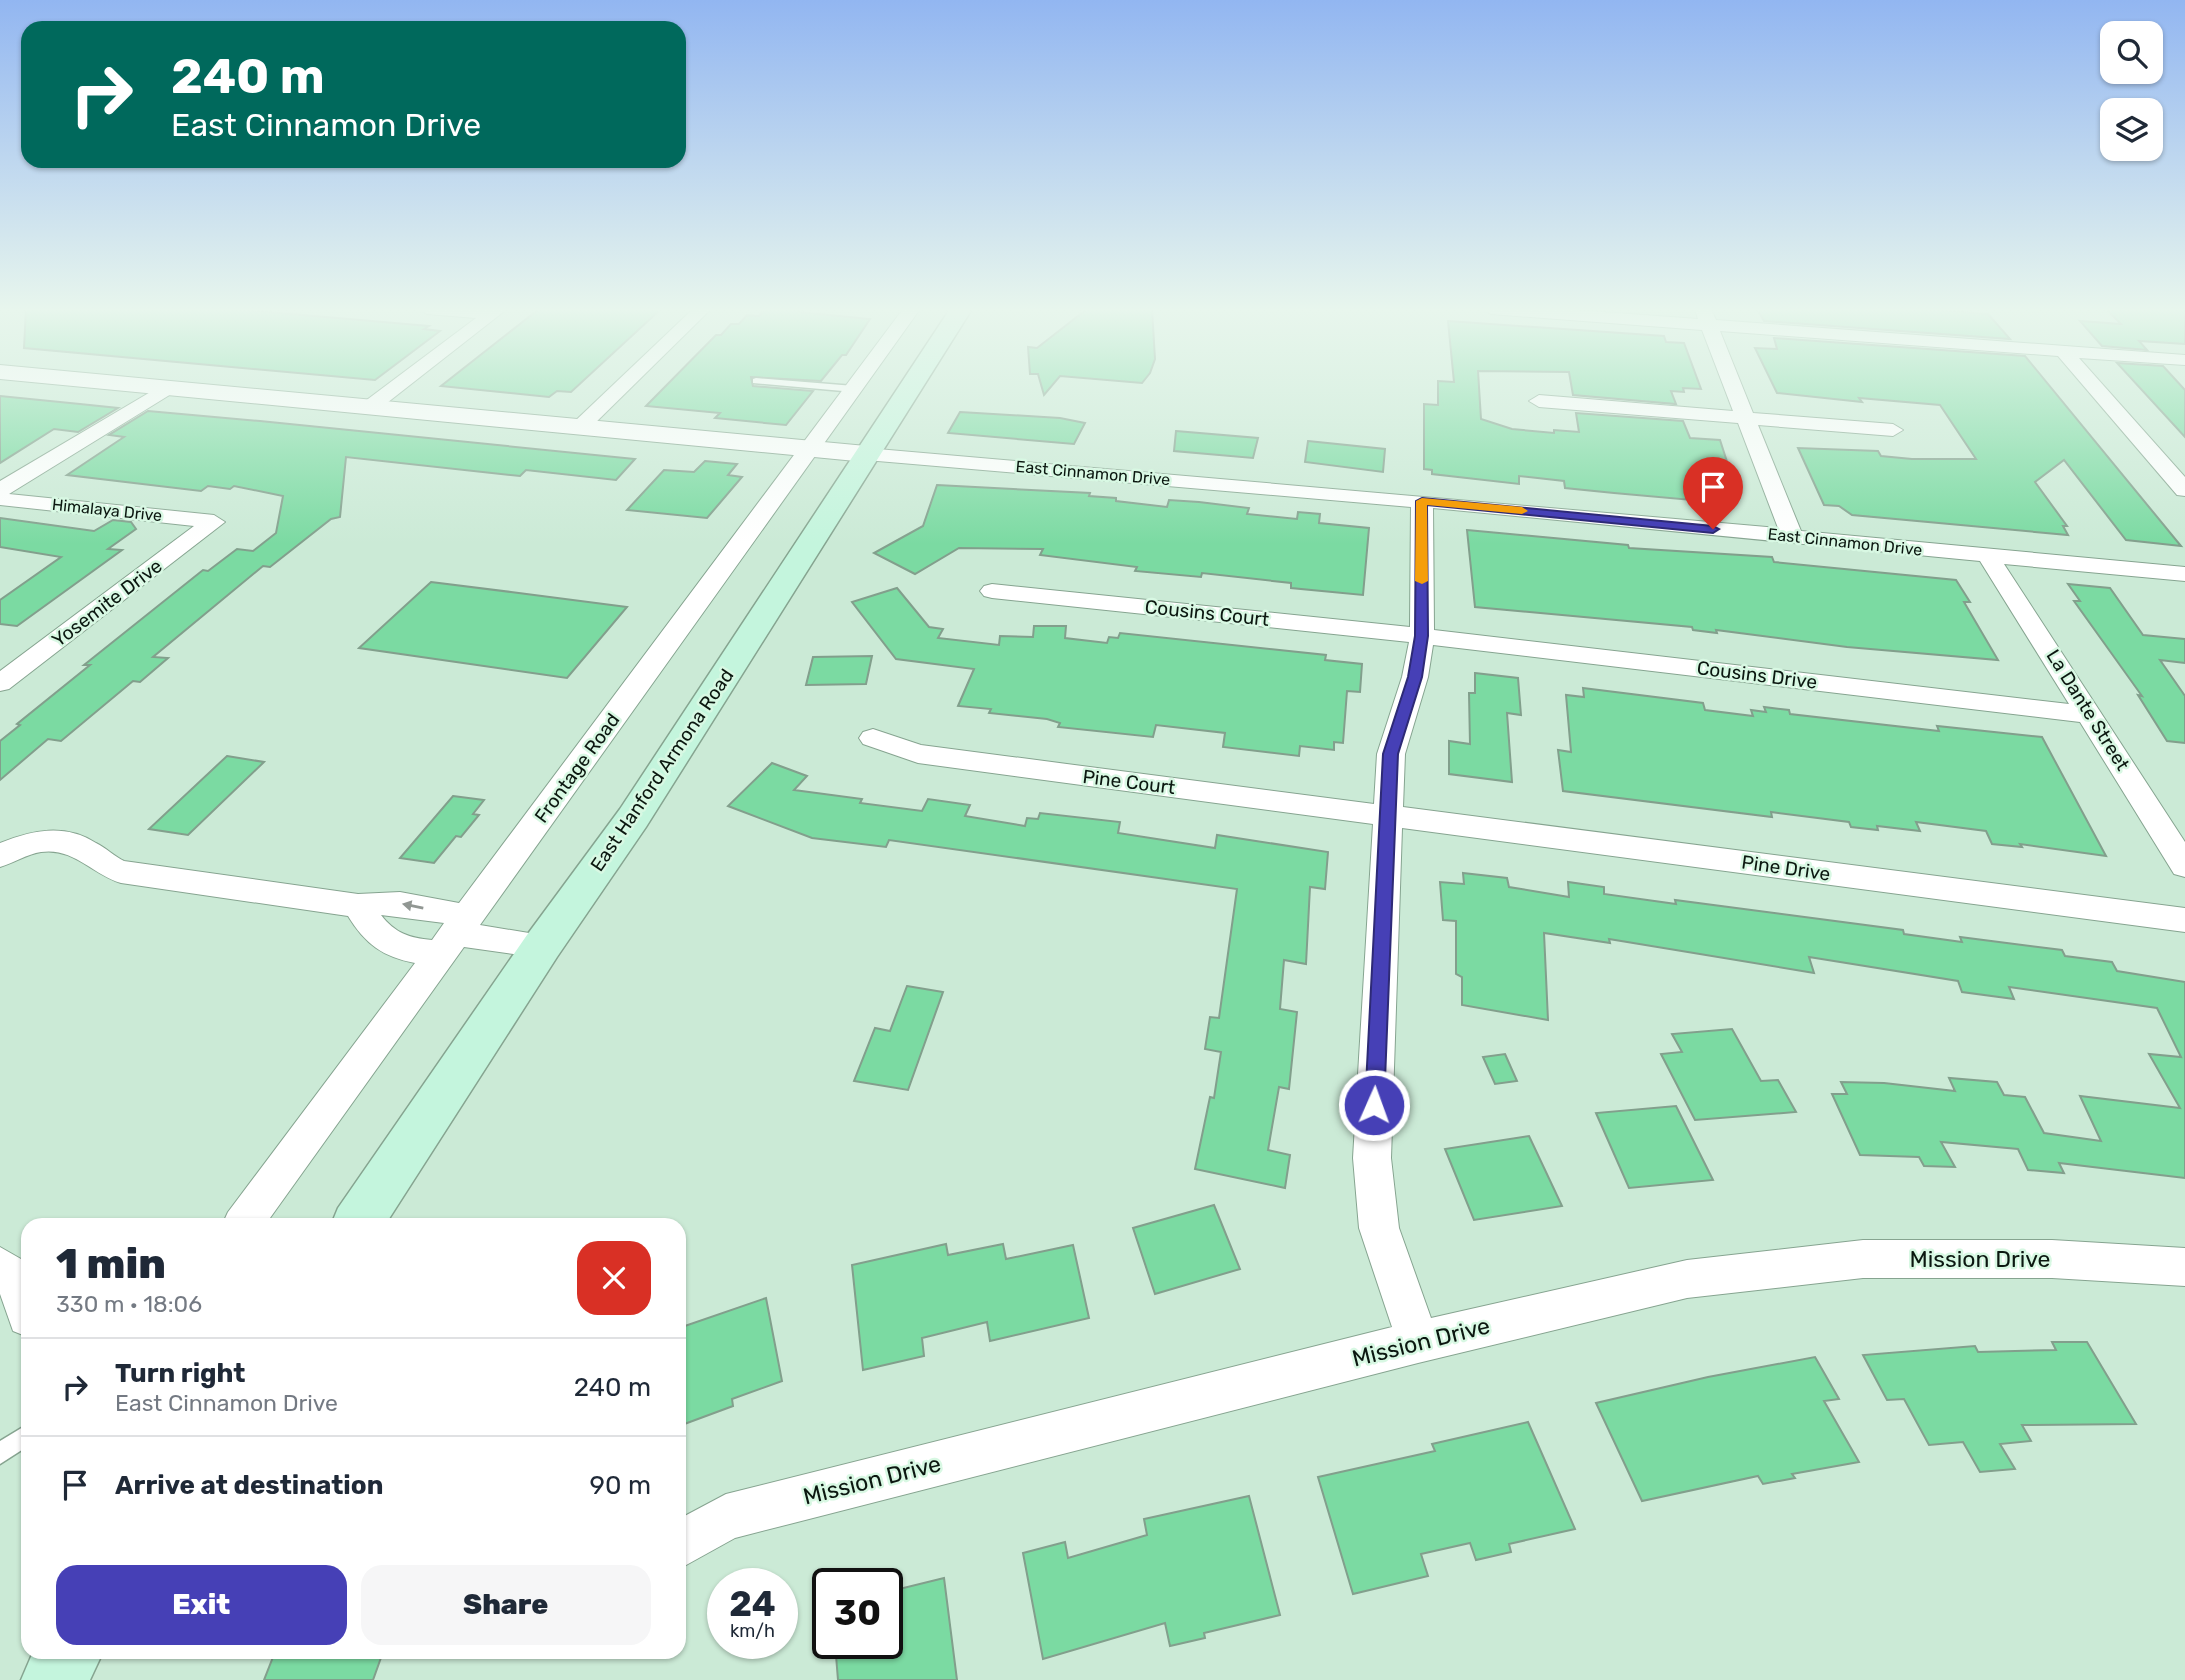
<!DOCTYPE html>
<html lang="en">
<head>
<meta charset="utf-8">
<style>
	:root { --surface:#fff; --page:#f6f6f7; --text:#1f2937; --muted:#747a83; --line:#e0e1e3; --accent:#4640b6 }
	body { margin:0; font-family:Rubik,sans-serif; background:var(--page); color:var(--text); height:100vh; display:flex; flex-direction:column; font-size:26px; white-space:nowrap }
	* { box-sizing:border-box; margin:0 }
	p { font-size:23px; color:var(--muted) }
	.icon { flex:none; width:38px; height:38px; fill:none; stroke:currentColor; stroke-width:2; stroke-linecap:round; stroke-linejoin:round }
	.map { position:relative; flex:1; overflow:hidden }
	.details { position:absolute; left:21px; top:1218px; width:665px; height:441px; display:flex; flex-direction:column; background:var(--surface); border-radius:21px; box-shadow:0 2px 5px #0004 }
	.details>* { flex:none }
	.hud { position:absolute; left:21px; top:21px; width:665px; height:147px; border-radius:21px; box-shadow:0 2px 5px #0004; background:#00695c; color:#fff; overflow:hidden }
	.fabs { position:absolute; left:2100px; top:21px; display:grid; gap:14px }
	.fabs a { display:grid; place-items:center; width:63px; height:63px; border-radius:14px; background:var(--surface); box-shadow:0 2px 5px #0004; font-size:35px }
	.speed { position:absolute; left:707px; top:1568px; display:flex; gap:14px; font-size:35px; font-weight:700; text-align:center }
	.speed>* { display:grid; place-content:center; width:91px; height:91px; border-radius:50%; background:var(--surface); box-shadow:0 2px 5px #0004; line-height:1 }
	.speed small { font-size:18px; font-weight:400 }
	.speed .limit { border:4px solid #111; border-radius:10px; background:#fff; color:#111 }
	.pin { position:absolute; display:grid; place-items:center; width:60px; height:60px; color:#fff; margin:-72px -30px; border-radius:50% 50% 50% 0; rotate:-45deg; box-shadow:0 0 7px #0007 }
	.pin .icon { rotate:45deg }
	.me { position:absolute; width:77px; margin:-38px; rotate:2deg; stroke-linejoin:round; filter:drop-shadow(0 0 5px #0008) }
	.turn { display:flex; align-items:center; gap:24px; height:147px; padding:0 35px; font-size:32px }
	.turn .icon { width:91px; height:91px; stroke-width:2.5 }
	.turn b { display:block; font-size:49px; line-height:60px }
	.round { display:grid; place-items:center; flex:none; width:74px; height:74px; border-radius:21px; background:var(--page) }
	.summary { display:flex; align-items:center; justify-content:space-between; height:119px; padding:0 35px }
	h1 { font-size:42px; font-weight:800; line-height:52px }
	.primary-button { display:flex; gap:14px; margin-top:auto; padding:14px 35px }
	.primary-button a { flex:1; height:80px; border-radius:21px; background:var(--accent); color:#fff; font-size:28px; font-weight:800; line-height:80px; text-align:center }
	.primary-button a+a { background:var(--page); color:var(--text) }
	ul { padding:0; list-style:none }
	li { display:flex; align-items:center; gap:21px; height:98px; padding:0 35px; border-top:2px solid var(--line) }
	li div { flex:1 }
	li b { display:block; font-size:26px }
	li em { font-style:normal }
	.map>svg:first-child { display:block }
	.building { fill:#7bdaa2; stroke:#829f8c; stroke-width:2 }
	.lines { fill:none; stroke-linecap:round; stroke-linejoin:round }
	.service-casing { stroke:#86a490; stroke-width:3 }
	.minor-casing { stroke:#86a490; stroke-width:2 }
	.tertiary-casing { stroke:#86a490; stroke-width:2 }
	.secondary-casing { stroke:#86a490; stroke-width:3 }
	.service { fill:#fff; fill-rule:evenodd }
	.minor { fill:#fff; fill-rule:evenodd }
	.tertiary { fill:#fff; fill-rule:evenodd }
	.secondary { fill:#c4f5dd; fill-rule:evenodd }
	.oneway { fill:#919793 }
	.route { fill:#4640b6; stroke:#2e2a76; stroke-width:2 }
	.slow { fill:#f59e0b }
	.labels { text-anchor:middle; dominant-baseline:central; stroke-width:5; stroke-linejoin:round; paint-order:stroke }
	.far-street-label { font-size:16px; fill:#0b1710; stroke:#d8f8e3 }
	.street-label { font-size:19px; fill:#0b1710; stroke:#d8f8e3 }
	.near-street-label { font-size:23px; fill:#0b1710; stroke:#d8f8e3 }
</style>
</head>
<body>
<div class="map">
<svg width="2185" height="1680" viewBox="0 0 2185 1680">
	<rect width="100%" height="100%" fill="#cbead6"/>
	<g class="building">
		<polygon points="26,309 234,309 429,326 424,329 440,331 375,380 24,348"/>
		<polygon points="539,309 661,309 571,392 557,391 549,397 441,386"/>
		<polygon points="765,309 801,309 799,312 870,319 846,355 842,355 821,381 751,377 753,386 813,391 786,425 715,418 720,413 646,406 716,335 721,335 731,324 739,324 747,315 759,316"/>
		<polygon points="1087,309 1152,309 1155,359 1150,373 1142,383 1060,376 1044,395 1038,374 1030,374 1028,347 1037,348"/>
		<polygon points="1757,309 1925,309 1988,314 2010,339 1764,321"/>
		<polygon points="2106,309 2185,309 2185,344 2139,341 2147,350 2102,346 2080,321 2121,324"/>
		<polygon points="1448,321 1664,336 1666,342 1684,343 1701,389 1683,388 1684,392 1671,391 1676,404 1573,395 1569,372 1478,371 1481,419 1512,429 1554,433 1554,430 1579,432 1576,413 1683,421 1690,438 1720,440 1738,496 1723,495 1725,503 1614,493 1565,488 1564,481 1519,476 1519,484 1432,474 1432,470 1424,469 1424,404 1438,405 1438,381 1454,382"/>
		<polygon points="1774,338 2025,356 2181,546 2126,540 2064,460 2035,482 2067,526 2063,526 2068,535 1852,515 1839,506 1824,505 1798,448 1878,451 1881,456 1912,459 1976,459 1940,405 1859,398 1862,402 1777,393 1755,348 1777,349"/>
		<polygon points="2117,363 2163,366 2185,390 2185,437"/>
		<polygon points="0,396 80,404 118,408 78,432 54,429 0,463"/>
		<polygon points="148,411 260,421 635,459 616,480 526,470 520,476 346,457 340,517 331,519 270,567 263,566 153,657 168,658 140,682 133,681 61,741 48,739 0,780 0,741 20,725 17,724 90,665 84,665 203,570 208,571 237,549 253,551 276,533 283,496 234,486 230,489 208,486 201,491 67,475 124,437 109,435"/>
		<polygon points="960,412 1060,418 1085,423 1074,444 948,433"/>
		<polygon points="1176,431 1258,438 1253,458 1174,451"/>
		<polygon points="1308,441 1385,449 1383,472 1305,462"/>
		<polygon points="705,461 737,464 728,475 742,477 707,518 627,510 664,470 694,472"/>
		<polygon points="937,485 1090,493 1089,496 1116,498 1116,501 1167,507 1169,500 1199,502 1249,508 1247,514 1297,519 1298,512 1320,514 1319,523 1369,528 1363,595 1291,588 1291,583 1202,573 1201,577 1135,571 1137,567 1040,555 1043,549 959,548 915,574 874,553 923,526"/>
		<polygon points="0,518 94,531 113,520 131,522 136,529 108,549 122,550 17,626 0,624 0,600 61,557 0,547"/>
		<polygon points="1467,530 1628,545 1629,548 1772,557 1774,562 1956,580 1970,602 1964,602 1998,660 1847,647 1716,630 1717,633 1693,630 1692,627 1475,607"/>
		<polygon points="431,582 511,592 627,607 567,678 359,648"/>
		<polygon points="2068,584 2110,588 2143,635 2185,639 2185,663 2160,660 2185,696 2185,743 2167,741 2138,695 2142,696 2074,601 2080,601"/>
		<polygon points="897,588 929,627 943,629 938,638 999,645 1000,636 1033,637 1034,626 1066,626 1065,638 1107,643 1109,637 1118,638 1120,633 1326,655 1325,660 1362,664 1360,692 1347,691 1343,743 1334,742 1334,750 1300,746 1299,756 1223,747 1225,733 1156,725 1153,737 1058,727 1060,723 1047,719 989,713 991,709 958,706 974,669 896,659 852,602"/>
		<polygon points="872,656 866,684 806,685 813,657"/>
		<polygon points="1475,673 1518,678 1521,715 1507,713 1512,782 1449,774 1449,741 1470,744 1469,693 1475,693"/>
		<polygon points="1583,688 1703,703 1705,710 1753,716 1751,710 1766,712 1764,707 1789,710 1790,714 1939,731 1937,726 2042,737 2106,856 2020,844 2022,847 1992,844 1986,831 1916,822 1920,831 1877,826 1878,830 1851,827 1849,822 1771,812 1772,817 1563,791 1558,750 1571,752 1566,695 1584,697"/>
		<polygon points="227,756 264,762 188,835 149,829"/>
		<polygon points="772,763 807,776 794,790 862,799 860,803 922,811 928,799 970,805 965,816 1025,826 1027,818 1038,819 1040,813 1120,822 1118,833 1215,848 1217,835 1328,852 1325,889 1310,887 1306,964 1284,960 1280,1009 1297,1012 1289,1089 1279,1087 1268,1150 1290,1155 1285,1188 1195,1169 1210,1097 1214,1098 1221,1052 1205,1049 1210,1017 1219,1018 1237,889 889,840 886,847 812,838 728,806"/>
		<polygon points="453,796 484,800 473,814 479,815 461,837 456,836 434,863 400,858"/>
		<polygon points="1463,873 1507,878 1509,887 1569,897 1568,882 1604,887 1604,894 1676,904 1675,900 1903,930 1904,934 1962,942 1960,937 2062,950 2065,956 2112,962 2117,971 2185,982 2185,1178 2059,1163 2064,1173 2028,1170 2018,1149 1941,1142 1955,1167 1924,1166 1919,1157 1860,1155 1832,1094 1847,1094 1841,1082 1884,1083 1955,1091 1949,1078 1997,1082 2004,1095 2025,1097 2044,1133 2101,1141 2080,1096 2180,1108 2149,1054 2181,1057 2157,1008 2009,987 2014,999 1962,992 1958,981 1809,957 1814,973 1609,939 1610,943 1544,933 1548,1020 1462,1005 1462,977 1456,974 1456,921 1443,920 1440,882 1464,884"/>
		<polygon points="907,986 943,992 908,1090 854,1081 875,1028 890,1031"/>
		<polygon points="1732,1029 1761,1081 1778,1080 1796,1112 1695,1120 1661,1054 1682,1052 1672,1034"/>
		<polygon points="1505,1054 1517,1081 1495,1084 1483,1057"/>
		<polygon points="1676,1106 1713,1180 1629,1188 1596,1113"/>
		<polygon points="1529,1136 1562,1206 1474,1220 1445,1149"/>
		<polygon points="1214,1205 1240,1269 1155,1294 1133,1228"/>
		<polygon points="946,1244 948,1255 1003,1244 1006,1259 1073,1245 1089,1318 990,1341 987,1322 922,1338 924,1356 863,1370 852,1265"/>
		<polygon points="766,1298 782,1381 732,1399 733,1406 679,1426 679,1328"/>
		<polygon points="2052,1342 2087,1342 2136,1424 2022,1425 2031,1441 2000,1444 2015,1469 1980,1472 1963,1442 1929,1445 1904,1399 1887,1400 1863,1355 1975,1346 1978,1352 2056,1350"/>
		<polygon points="1815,1357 1839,1399 1824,1401 1859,1462 1792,1474 1795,1478 1763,1484 1758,1476 1642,1501 1596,1403 1708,1377"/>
		<polygon points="1528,1422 1575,1529 1509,1544 1511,1552 1476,1560 1470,1543 1421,1554 1428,1576 1353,1594 1318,1477 1435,1451 1432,1444"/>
		<polygon points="1249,1496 1280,1615 1204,1633 1205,1638 1170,1646 1165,1623 1043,1659 1023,1553 1065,1542 1068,1558 1147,1535 1144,1519"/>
		<polygon points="944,1578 957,1680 838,1680 835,1643 887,1643 887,1592"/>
		<polygon points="275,1652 383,1652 373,1680 264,1680"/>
	</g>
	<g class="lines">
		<defs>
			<g id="service">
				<polygon points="756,378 854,386 858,389 854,392 753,383 753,379"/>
				<polygon points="28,1424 28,1446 0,1464 0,1441"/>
			</g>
			<g id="minor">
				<polygon points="419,309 507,309 378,410 364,410 361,406 364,402 476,318 427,314"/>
				<polygon points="693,309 711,309 587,431 573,431 570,427 573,423"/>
				<path d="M903,309H920L480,925L553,937L558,946L553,955L542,958L464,947L265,1225H222L228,1212L415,963C383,957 365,944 348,916L121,883C92,874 73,847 41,852C27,854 14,863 0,867V843C32,830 65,823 96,843C106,848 114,856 124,861L358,894L400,892L459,903ZM381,915L444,923L432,940C409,938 395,933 381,915Z"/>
				<path d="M1483,309H1562L1698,319L1695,309H1711L1716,320L2185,355V365L2079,358L2185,477V496L2177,495L2058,356L1720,331L1753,413L1893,424L1903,430L1893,436L1758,425L1801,531L2185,567V581L2004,564L2185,842V877L2174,874L2080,722L1433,645L1428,677L1405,754L1403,807L2185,908V932L1402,828L1391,1158L1399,1228L1431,1318L1687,1260L1863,1240H2052L2185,1248V1286L2052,1278H1863L1687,1298L1418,1363L735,1538L679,1569V1519L726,1494L1392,1327L1359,1228L1353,1158L1373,824L918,763L863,744L859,738L863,732L873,729L921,745L1374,804L1377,754L1402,677L1409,642L992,598L984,596L980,591L984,586L992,584L1410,627L1411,507L866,460L856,454L866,448L1778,528L1738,423L1539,407L1529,401L1539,395L1733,411L1702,330L1491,314ZM1433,508L1980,561L2069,704L1434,630Z"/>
				<polygon points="169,381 178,387 176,391 9,494 214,515 225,522 9,689 0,691 0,671 194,526 0,505 0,481"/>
				<polygon points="0,1247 28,1263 28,1337 13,1331 0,1294"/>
			</g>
			<polygon id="tertiary" points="0,365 866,446 875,449 879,454 875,459 866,462 0,379"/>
			<g id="secondary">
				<polygon points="950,309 972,309 646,827 557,957 385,1225 331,1225 338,1208 527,935 620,809"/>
				<polygon points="33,1652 103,1652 90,1680 21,1680"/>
			</g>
		</defs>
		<use href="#service" class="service-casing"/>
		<use href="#minor" class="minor-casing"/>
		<use href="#tertiary" class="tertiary-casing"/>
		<use href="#secondary" class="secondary-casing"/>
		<use href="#service" class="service"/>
		<use href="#minor" class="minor"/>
		<use href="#tertiary" class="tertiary"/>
		<use href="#secondary" class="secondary"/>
	</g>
	<defs><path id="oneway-solid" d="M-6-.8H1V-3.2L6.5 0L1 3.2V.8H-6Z" transform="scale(1.75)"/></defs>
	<use class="oneway" href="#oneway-solid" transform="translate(413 906) rotate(-169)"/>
	<linearGradient id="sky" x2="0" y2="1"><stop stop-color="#92b6f1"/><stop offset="0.57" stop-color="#e8f6ed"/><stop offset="1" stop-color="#e8f6ed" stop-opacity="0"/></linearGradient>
	<rect width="2185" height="544" fill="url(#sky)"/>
	<polygon class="route" points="1422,498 1713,526 1719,529 1713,533 1427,505 1428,636 1422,677 1398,754 1384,1105 1381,1111 1367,1111 1365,1105 1383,754 1408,677 1415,636 1416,501"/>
	<polygon class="slow" points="1422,498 1522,507 1528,511 1522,514 1427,505 1428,581 1422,584 1415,581 1416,501"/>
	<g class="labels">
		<g class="far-street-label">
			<text transform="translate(1093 473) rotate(5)">East Cinnamon Drive</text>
			<text transform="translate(107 510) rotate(6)">Himalaya Drive</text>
			<text transform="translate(1845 542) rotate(6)">East Cinnamon Drive</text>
		</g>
		<g class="street-label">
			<text transform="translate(107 603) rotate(-37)">Yosemite Drive</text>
			<text transform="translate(1207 613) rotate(6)">Cousins Court</text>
			<text transform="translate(1757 675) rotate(7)">Cousins Drive</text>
			<text transform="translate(2088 710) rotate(58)">La Dante Street</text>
			<text transform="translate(577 768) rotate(-54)">Frontage Road</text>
			<text transform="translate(662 770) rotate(-56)">East Hanford Armona Road</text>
			<text transform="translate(1129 782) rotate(7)">Pine Court</text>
			<text transform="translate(1786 868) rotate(8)">Pine Drive</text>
		</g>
		<g class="near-street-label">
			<text x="1980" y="1259">Mission Drive</text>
			<text transform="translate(1421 1342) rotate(-14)">Mission Drive</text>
			<text transform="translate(872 1480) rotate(-14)">Mission Drive</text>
		</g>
	</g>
</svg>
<div class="fabs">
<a><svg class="icon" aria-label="search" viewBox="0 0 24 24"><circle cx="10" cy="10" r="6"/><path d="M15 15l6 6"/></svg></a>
<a><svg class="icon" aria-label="layers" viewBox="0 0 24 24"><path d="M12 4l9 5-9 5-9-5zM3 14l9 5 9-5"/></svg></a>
</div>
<div class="speed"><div>24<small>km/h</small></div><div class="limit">30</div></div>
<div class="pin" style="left:1713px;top:529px;background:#d93025"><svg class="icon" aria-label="arrive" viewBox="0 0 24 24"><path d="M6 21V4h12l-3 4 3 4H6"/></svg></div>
<svg class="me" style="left:1374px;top:1105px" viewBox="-20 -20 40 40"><circle r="17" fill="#4640b6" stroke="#fff" stroke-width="3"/><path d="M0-11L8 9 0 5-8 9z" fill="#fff"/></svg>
<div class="hud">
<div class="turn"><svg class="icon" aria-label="right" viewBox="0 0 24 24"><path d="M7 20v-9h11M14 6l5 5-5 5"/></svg><div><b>240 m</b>East Cinnamon Drive</div></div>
</div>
<section class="details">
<div class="summary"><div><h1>1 min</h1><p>330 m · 18:06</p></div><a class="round" style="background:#d93025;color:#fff"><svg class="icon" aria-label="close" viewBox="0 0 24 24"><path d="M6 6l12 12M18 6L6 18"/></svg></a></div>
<ul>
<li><svg class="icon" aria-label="right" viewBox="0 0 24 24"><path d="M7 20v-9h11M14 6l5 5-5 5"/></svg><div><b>Turn right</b><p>East Cinnamon Drive</p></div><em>240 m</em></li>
<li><svg class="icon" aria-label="arrive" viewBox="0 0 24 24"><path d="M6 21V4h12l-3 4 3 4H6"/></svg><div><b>Arrive at destination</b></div><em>90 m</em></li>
</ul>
<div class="primary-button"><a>Exit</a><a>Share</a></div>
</section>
</div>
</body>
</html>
